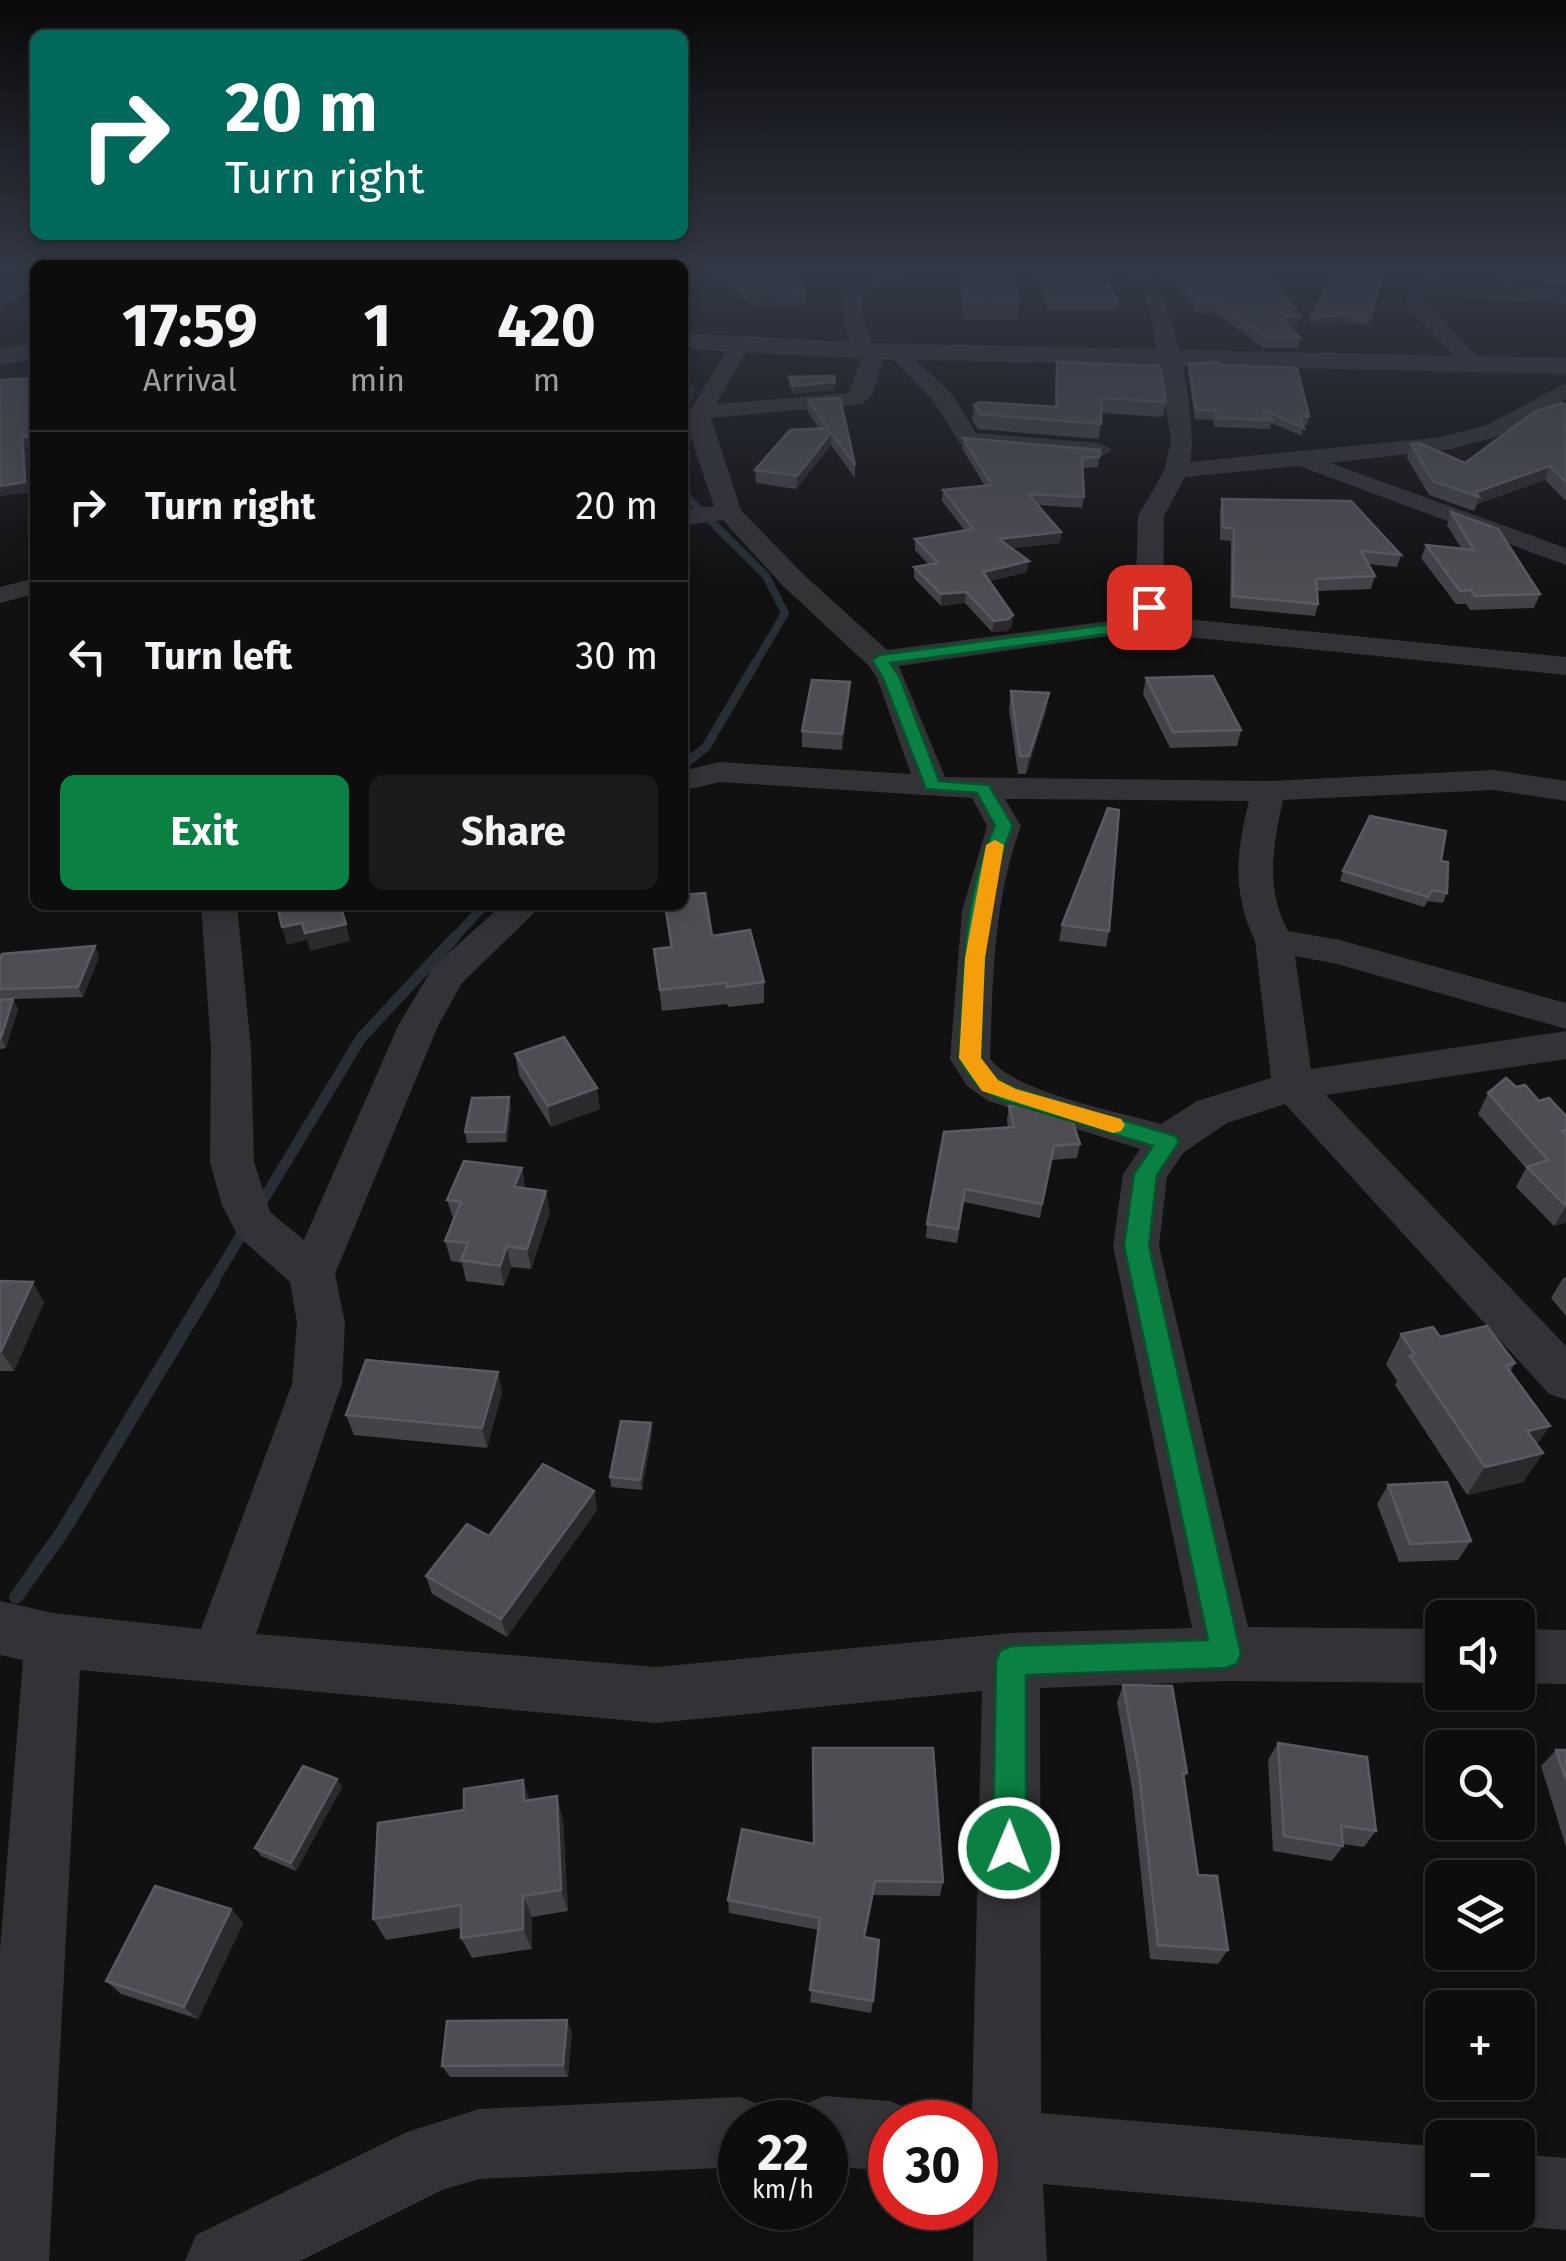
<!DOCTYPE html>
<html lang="en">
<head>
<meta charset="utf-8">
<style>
	:root { --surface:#0d0d0e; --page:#1b1b1c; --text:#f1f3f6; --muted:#9a9c9e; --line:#2d2d2e; --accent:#0b8043 }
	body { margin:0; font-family:"Fira Sans",sans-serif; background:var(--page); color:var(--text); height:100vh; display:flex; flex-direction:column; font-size:38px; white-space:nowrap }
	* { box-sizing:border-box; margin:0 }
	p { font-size:32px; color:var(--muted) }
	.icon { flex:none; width:55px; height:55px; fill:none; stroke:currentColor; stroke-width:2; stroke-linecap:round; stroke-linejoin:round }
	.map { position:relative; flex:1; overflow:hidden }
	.details { position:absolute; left:30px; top:260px; width:658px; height:650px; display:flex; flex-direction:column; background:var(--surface); border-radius:15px; box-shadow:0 5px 15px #0003,0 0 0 2px var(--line) }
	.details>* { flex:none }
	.banner { position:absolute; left:30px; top:30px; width:658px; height:210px; border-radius:15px; box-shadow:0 5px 15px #0003,0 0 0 2px var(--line); background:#00695c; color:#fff; overflow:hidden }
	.tools { position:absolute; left:1425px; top:1600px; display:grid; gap:20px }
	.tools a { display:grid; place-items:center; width:110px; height:110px; border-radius:15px; background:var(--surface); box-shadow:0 5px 15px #0003,0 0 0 2px var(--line); font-size:50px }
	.speed { position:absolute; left:718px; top:2100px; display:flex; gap:20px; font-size:50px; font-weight:700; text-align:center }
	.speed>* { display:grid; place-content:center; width:130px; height:130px; border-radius:50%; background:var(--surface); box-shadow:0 5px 15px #0003,0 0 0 2px var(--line); line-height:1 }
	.speed small { font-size:25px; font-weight:400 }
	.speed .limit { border:15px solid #d22; background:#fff; color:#111 }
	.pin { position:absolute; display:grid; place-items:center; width:85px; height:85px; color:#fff; margin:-42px; border-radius:20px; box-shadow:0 5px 15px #0006 }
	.me { position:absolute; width:110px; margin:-55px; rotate:1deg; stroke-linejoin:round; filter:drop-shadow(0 0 8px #0008) }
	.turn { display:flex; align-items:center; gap:35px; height:210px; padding:0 30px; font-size:45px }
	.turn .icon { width:130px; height:130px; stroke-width:2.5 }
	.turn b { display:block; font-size:70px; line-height:85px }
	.eta { display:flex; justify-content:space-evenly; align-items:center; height:170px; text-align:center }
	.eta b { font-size:60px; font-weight:700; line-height:70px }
	.primary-button { display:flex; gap:20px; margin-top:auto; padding:20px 30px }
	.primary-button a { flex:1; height:115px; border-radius:15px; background:var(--accent); color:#fff; font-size:40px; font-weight:700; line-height:115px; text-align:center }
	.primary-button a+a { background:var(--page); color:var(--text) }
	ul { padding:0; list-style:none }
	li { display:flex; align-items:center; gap:30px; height:150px; padding:0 30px; border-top:2px solid var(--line) }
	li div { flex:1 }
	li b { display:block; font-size:38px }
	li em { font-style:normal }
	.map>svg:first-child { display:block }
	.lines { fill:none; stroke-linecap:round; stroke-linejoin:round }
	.stream-far4 { stroke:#272e36; stroke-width:5 }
	.stream-far3 { stroke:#272e36; stroke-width:8 }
	.stream-far2 { stroke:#272e36; stroke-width:9 }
	.stream-far1 { stroke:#272e36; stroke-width:11 }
	.stream { stroke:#272e36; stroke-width:14 }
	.minor { fill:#323237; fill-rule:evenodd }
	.tertiary { fill:#323237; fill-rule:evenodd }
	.wall { fill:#424247 }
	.shaded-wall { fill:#2a2a2d }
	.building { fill:#4d4d53; stroke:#5a5b62; stroke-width:2.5 }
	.route { fill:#0b8043; stroke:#07532c; stroke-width:2.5 }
	.slow { fill:#f59e0b }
</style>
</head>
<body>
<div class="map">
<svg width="1566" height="2261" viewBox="0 0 1566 2261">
	<rect width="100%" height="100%" fill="#111112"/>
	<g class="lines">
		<polyline class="stream-far4" points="682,386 693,389 682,420"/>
		<polyline class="stream-far3" points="682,484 689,499 766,576 785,613 755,664"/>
		<g class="stream-far2">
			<polyline points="682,766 706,747 756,662"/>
			<polyline points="453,939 485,905"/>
		</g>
		<g class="stream-far1">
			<polyline points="259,1207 361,1038 455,937"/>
			<polyline points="211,1285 246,1227"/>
		</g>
		<polyline class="stream" points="16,1597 63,1531 213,1282"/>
		<g class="minor">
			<path d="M890,269H916L862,293L863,318L872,345L884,351L895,345L902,347L952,394L976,433L1100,443L1112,450L1100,457L960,444L935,403L885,351L873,393L863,404L711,418L741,510L802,573L887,650L1117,620L1135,606L1138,516L1164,471L1171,441L1152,320L1141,286L1127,269H1146C1174,298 1199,423 1190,462L1442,437L1487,425L1566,383V399L1503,435L1451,449L1330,463L1566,548V565L1299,466L1185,477L1164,516L1163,607L1156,616L1566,657V675L1138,632L899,666L945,777L1268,781L1494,770L1566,781V801L1494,790L1283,800C1273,846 1265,888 1288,931L1340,940L1566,1003V1029L1337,964L1295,956L1311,1069L1566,1031V1059L1326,1095L1566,1346V1400L1549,1394L1285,1104L1227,1123L1183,1153L1167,1177L1159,1246L1248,1627L1442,1629V1683L1226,1681L1040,1688L1041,2113L1442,2147V2212H1457L1442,2219L1043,2184L1047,2261H973L975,2122H948L972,2109L982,1691L656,1723L80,1670L49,2261H0V1950L23,1660L0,1655V1601L53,1613L201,1629L292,1384L297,1323L290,1282L238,1236L222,1205L210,1162L211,1049L201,905H237L251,1049L254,1162L270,1212L304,1240L398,1026L433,967L502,905H542L462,983L438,1026L335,1274L345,1323L342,1384L256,1634L656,1667L1011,1633L1192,1628L1113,1246L1123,1174L1140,1149L988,1101L967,1086L950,1059L962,911L987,826L972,798L720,782L682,791V771L720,762L911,774L877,678L869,666L782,585L723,520L682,526V510L714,506L687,426L689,412L734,339L741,337L751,343L716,404L849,393L862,356L852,350L843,318L842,290ZM1005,799L1249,801C1236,852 1232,893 1255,941L1271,1078L1197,1101L1161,1124C1117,1111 1017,1093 990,1059C993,979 993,902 1021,826Z"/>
			<polygon points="1430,271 1440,277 1433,286 1566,291 1566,303 1426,297 1427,304 1484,363 1473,369 1465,368 1407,305 1406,296 1423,273"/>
			<polygon points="35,272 35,287 0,307 0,292"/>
			<polygon points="35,578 35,594 0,603 0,587"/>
			<polygon points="1518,1629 1566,1630 1566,1684 1518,1683"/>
			<polygon points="825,2096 890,2101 915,2111 919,2122 890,2122 890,2171 825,2166 825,2122 794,2122 800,2106"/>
			<polygon points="740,2097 765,2107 771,2122 740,2122 740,2167 479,2179 442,2190 300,2261 185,2261 196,2235 407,2132 479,2109"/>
			<polygon points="1518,2154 1566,2158 1566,2230 1518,2226 1493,2215 1492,2212 1518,2212"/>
		</g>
		<g class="tertiary">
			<polygon points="682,333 874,343 1566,358 1566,374 874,359 682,349"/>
			<polygon points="35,343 35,359 0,365 0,349"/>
		</g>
	</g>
	<g class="wall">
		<polygon points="705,269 795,269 805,295 805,306 776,304 757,308"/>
		<polygon points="1034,269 1102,269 1118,302 1117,310 1048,310"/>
		<polygon points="1162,269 1264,269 1300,316 1298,326 1290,327 1300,338 1298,348 1264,348 1215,312 1197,313"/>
		<polygon points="1495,269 1566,269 1566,287 1506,285"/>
		<polygon points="960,270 1019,300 1017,320 965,320 959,290"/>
		<polygon points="1380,285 1368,326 1348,322 1310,325 1311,318"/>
		<polygon points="1057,362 1166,402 1163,417 1102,413 1099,439 978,429 972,420 974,405 1055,406 1055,377"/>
		<polygon points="1189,364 1221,365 1309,416 1307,425 1303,425 1302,436 1271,423 1270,429 1215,427 1213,420 1195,419 1188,372"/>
		<polygon points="789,377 835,390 794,394 789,385"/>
		<polygon points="808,400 855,465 855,478 831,445 796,489 756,483 755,470 819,428 808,413"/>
		<polygon points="1566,405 1566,501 1545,480 1477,504 1474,511 1429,495 1407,458 1411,444 1465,463"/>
		<polygon points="963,438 1100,450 1098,467 1083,468 1084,497 1082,508 1038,505 1061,532 1060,543 1012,548 1027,572 989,581 1012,627 1007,631 992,632 965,603 941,606 914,578 914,567 928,564 915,550 915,539 965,531 942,501 943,490 985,486 962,448"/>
		<polygon points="1222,499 1401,555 1397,567 1368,564 1375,576 1371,589 1317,591 1318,604 1315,616 1230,608 1231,541 1220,540 1220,511"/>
		<polygon points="1451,512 1540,594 1534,608 1470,610 1466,604 1456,604 1421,558 1426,545 1461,548 1447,525"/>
		<polygon points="1146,678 1241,730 1237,746 1170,748 1143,694"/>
		<polygon points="1011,691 1049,693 1046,711 1026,774 1018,774 1009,709"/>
		<polygon points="849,697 842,750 802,747 802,731"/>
		<polygon points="1441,861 1447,893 1443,903 1428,901 1424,907 1340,881 1343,871"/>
		<polygon points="665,905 712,936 764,982 764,1003 728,1007 727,1004 662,1011 654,949 670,947"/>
		<polygon points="1062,925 1109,931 1106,947 1059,941"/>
		<polygon points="95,946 99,957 83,997 13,999 18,1009 6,1048 0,1049 0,960"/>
		<polygon points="515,1054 600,1109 551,1127 519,1075"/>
		<polygon points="1516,1087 1566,1116 1566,1222 1554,1226 1516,1187 1526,1168 1478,1114 1488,1093"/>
		<polygon points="509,1097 511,1107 507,1142 467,1143 465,1132"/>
		<polygon points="1009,1106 1080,1144 1077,1158 1051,1160 1040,1218 964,1202 957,1243 926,1238 927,1224 1008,1127 1007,1120"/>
		<polygon points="522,1168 525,1188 550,1211 531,1269 511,1267 504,1286 466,1281 462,1263 451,1261 445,1241 454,1221 447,1200"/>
		<polygon points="1566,1277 1566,1316 1551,1298 1563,1278"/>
		<polygon points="0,1281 44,1302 14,1371 0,1371"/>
		<polygon points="1401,1334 1440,1337 1515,1363 1510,1372 1537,1445 1543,1453 1523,1482 1467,1495 1395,1385 1397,1381 1386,1364"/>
		<polygon points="502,1392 487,1448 354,1435 346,1415"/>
		<polygon points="651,1423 652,1433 642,1490 611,1487 610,1477"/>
		<polygon points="1388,1485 1471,1541 1458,1560 1399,1562 1377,1504"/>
		<polygon points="594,1491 597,1510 507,1637 432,1594 426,1576 489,1536"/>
		<polygon points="1123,1685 1187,1773 1184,1779 1198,1875 1228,1950 1218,1964 1150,1959 1132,1789 1117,1702"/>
		<polygon points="1278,1743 1376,1831 1364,1847 1343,1844 1343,1846 1332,1861 1273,1851 1268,1760"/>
		<polygon points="1556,1750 1566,1750 1566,1847 1541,1766"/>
		<polygon points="337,1779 342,1787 296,1871 261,1856 255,1848"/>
		<polygon points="530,1800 563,1820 568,1911 532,1917 532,1949 472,1958 461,1938 461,1928 386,1940 373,1919"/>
		<polygon points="742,1829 943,1882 940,1896 873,1895 864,1937 873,2001 871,2013 810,2002 819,1930 729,1913 728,1900"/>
		<polygon points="231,1909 243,1923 198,2019 121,1994 106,1981"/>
		<polygon points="572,2032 568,2077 450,2077 442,2066"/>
	</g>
	<g class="shaded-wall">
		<polygon points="776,293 776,304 757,308 757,298"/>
		<polygon points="1350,314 1348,322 1310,325 1311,318"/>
		<polygon points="1300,316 1298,326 1278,328 1281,318"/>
		<polygon points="835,382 835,390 794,394 794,386"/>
		<polygon points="831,433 831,445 796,489 797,476"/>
		<polygon points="35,436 35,446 26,447 28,493 0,496 0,486 22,437"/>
		<polygon points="1550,466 1545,480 1477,504 1479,497 1476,492"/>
		<polygon points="1061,532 1060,543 998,550 999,539"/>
		<polygon points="1029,561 1027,572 982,583 983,572"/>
		<polygon points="966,592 965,603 941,606 941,594"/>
		<polygon points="1013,615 1012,627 1007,631 992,632 994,621"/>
		<polygon points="850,682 849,697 842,750 842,734"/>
		<polygon points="1049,693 1046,711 1026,774 1029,756"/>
		<polygon points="302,923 346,924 350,941 310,951 307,940 287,945 282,927"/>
		<polygon points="95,946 99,957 83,997 78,987"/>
		<polygon points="13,999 18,1009 6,1048 1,1038"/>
		<polygon points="597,1088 600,1109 551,1127 548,1106"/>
		<polygon points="509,1097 511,1107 507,1142 505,1132"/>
		<polygon points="522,1168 525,1189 514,1187"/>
		<polygon points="546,1191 550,1211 531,1269 527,1249"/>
		<polygon points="1566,1206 1566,1222 1554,1226"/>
		<polygon points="507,1246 511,1267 504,1286 500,1266"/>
		<polygon points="33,1282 44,1302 14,1371 1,1351"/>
		<polygon points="498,1372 502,1392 487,1448 482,1428"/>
		<polygon points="651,1423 652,1433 642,1490 640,1480"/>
		<polygon points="1550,1426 1530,1455 1527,1431"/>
		<polygon points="1543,1453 1523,1482 1467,1495 1485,1467"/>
		<polygon points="594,1491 597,1510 507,1637 501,1619"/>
		<polygon points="337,1779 342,1787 296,1871 291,1863"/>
		<polygon points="523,1780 531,1804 524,1801"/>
		<polygon points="557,1796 563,1820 568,1911 561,1890"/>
		<polygon points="523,1896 532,1917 532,1949 523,1929"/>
		<polygon points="231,1909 243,1923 198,2019 184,2007"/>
		<polygon points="567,2020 572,2032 568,2077 563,2065"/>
	</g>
	<g class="building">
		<polygon points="718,269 795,269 805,295 776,293 757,298"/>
		<polygon points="1037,269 1102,269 1118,302 1048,302"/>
		<polygon points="1171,269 1264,269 1300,316 1281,318 1300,338 1266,338 1217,302 1199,303"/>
		<polygon points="1336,269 1379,269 1380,285 1370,319 1350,314 1311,318"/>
		<polygon points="1506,269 1566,269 1566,276 1509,274"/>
		<polygon points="960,270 1011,270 1019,300 967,299"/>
		<polygon points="1057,362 1160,366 1166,402 1102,398 1101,424 980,414 974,405 980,402 1057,407"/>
		<polygon points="1218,362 1221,365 1297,368 1309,416 1300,416 1304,428 1263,410 1272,420 1217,418 1215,411 1196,410 1189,364"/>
		<polygon points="834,376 835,382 794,386 789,377"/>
		<polygon points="35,378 35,436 22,437 25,482 0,486 0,380"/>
		<polygon points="840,398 855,465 831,433 797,476 755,470 790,430 828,428 808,400"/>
		<polygon points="1562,403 1566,405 1566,482 1550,466 1476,492 1479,497 1433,481 1411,444 1419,443 1465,463 1534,412"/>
		<polygon points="963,438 1100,450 1099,457 1082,458 1084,497 1028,494 1061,532 999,539 1029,561 983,572 1013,615 1008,619 994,621 966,592 941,594 914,567 938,563 915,539 973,529 943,490 992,485"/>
		<polygon points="1222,499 1351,501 1401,555 1361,551 1375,576 1316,579 1318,604 1233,596 1234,528 1223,528"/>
		<polygon points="1451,512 1498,529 1540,594 1475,596 1471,590 1460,591 1426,545 1474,550"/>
		<polygon points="1213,676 1241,730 1173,732 1146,678"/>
		<polygon points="812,680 850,682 842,734 802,731"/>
		<polygon points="1011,691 1049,693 1029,756 1020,756"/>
		<polygon points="1108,808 1119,810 1109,931 1062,925"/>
		<polygon points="1370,816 1446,831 1441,861 1448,862 1447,893 1432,890 1428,897 1343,871"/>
		<polygon points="705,893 712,936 750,930 764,982 727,987 726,983 660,990 654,949 672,947 665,905 682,905 682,895"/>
		<polygon points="277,905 340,905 346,924 305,933 302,923 282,927"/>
		<polygon points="95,946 78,987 0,989 0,960 2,954"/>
		<polygon points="13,999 1,1038 0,1038 0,1000"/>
		<polygon points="564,1037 597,1088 548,1106 515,1054"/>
		<polygon points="1506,1078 1516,1087 1525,1085 1539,1101 1549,1098 1566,1116 1566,1130 1562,1131 1566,1135 1566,1206 1527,1167 1548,1160 1488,1093"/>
		<polygon points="509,1097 505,1132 465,1132 472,1098"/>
		<polygon points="1035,1105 1071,1117 1080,1144 1054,1146 1042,1204 965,1189 958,1229 927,1224 944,1132 1014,1127 1009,1106"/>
		<polygon points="464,1161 522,1168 514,1187 546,1191 527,1249 507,1246 500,1266 461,1260 468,1243 445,1241 461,1202 447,1200"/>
		<polygon points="0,1281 33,1282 1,1351 0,1351"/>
		<polygon points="1487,1326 1515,1363 1506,1366 1550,1426 1527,1431 1543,1453 1485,1467 1410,1356 1415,1355 1401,1334 1433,1327 1440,1337"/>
		<polygon points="366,1360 498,1372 482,1428 346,1415"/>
		<polygon points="621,1421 651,1423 640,1480 610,1477"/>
		<polygon points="543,1464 594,1491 501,1619 426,1576 467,1524 489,1536"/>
		<polygon points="1447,1482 1471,1541 1410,1544 1388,1485"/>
		<polygon points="1123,1685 1172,1686 1187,1773 1183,1773 1198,1875 1217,1876 1228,1950 1158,1945 1139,1773"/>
		<polygon points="1278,1743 1367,1757 1376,1831 1341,1826 1343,1846 1284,1836"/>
		<polygon points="813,1748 933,1748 943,1882 875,1881 864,1937 879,1940 873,2001 810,1990 820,1918 728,1900 742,1829 814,1844"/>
		<polygon points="1556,1750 1566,1750 1566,1780"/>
		<polygon points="303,1766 337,1779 291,1863 255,1848"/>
		<polygon points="523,1780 524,1801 557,1796 561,1890 523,1896 523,1929 461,1938 461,1905 373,1919 378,1823 464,1810 464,1789"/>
		<polygon points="155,1886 231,1909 184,2007 106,1981"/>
		<polygon points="567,2020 563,2065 442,2066 447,2021"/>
	</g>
	<linearGradient id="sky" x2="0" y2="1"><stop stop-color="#09090a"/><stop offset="0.46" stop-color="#323844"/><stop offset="1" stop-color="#323844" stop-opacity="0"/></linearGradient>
	<rect width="1566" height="586" fill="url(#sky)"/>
	<path class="route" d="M1144,604L1157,607L1141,627L1122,632L890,663L900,678L939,781L989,785L1013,826C981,896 984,982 981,1058C988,1075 1001,1082 1017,1089L1176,1136L1179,1142L1157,1175L1149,1246L1241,1654L1237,1664L1226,1668L1026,1675V1848L1021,1859L1009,1864L997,1859L993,1848L996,1661L1000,1651L1011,1646L1208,1640L1124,1246L1134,1174L1153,1146L1001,1100C980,1090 969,1080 959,1058C963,982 962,896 995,826L977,793L926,789L883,678L872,660L880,655L1120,623L1130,620Z"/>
	<polygon class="slow" points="995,840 1004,845 985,958 981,1058 998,1080 1016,1089 1121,1119 1125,1125 1121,1131 1113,1133 982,1091 959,1058 965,958 986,845"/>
</svg>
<div class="tools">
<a><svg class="icon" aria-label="sound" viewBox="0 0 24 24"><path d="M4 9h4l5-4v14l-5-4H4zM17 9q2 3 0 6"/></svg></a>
<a><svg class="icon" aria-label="search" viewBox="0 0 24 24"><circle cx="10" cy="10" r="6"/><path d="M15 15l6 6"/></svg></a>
<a><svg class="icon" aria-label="layers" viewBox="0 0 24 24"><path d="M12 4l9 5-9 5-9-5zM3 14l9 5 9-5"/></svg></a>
<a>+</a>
<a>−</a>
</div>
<div class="speed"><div>22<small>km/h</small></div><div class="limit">30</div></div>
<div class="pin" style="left:1149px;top:607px;background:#d93025"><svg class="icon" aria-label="arrive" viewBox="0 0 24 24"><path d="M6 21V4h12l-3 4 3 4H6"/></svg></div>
<svg class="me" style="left:1009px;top:1848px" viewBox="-20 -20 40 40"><circle r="17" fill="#0b8043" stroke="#fff" stroke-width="3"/><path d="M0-11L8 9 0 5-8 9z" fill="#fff"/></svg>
<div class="banner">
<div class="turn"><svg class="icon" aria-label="right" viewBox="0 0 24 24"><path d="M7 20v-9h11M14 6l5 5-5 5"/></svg><div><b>20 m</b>Turn right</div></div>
</div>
<section class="details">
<div class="eta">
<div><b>17:59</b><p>Arrival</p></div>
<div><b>1</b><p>min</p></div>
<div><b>420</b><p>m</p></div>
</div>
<ul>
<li><svg class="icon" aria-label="right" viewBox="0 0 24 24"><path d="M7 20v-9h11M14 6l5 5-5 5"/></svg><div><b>Turn right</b></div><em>20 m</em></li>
<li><svg class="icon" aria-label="left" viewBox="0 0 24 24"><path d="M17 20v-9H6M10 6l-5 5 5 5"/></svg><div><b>Turn left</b></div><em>30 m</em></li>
</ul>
<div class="primary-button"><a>Exit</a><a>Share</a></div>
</section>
</div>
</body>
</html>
